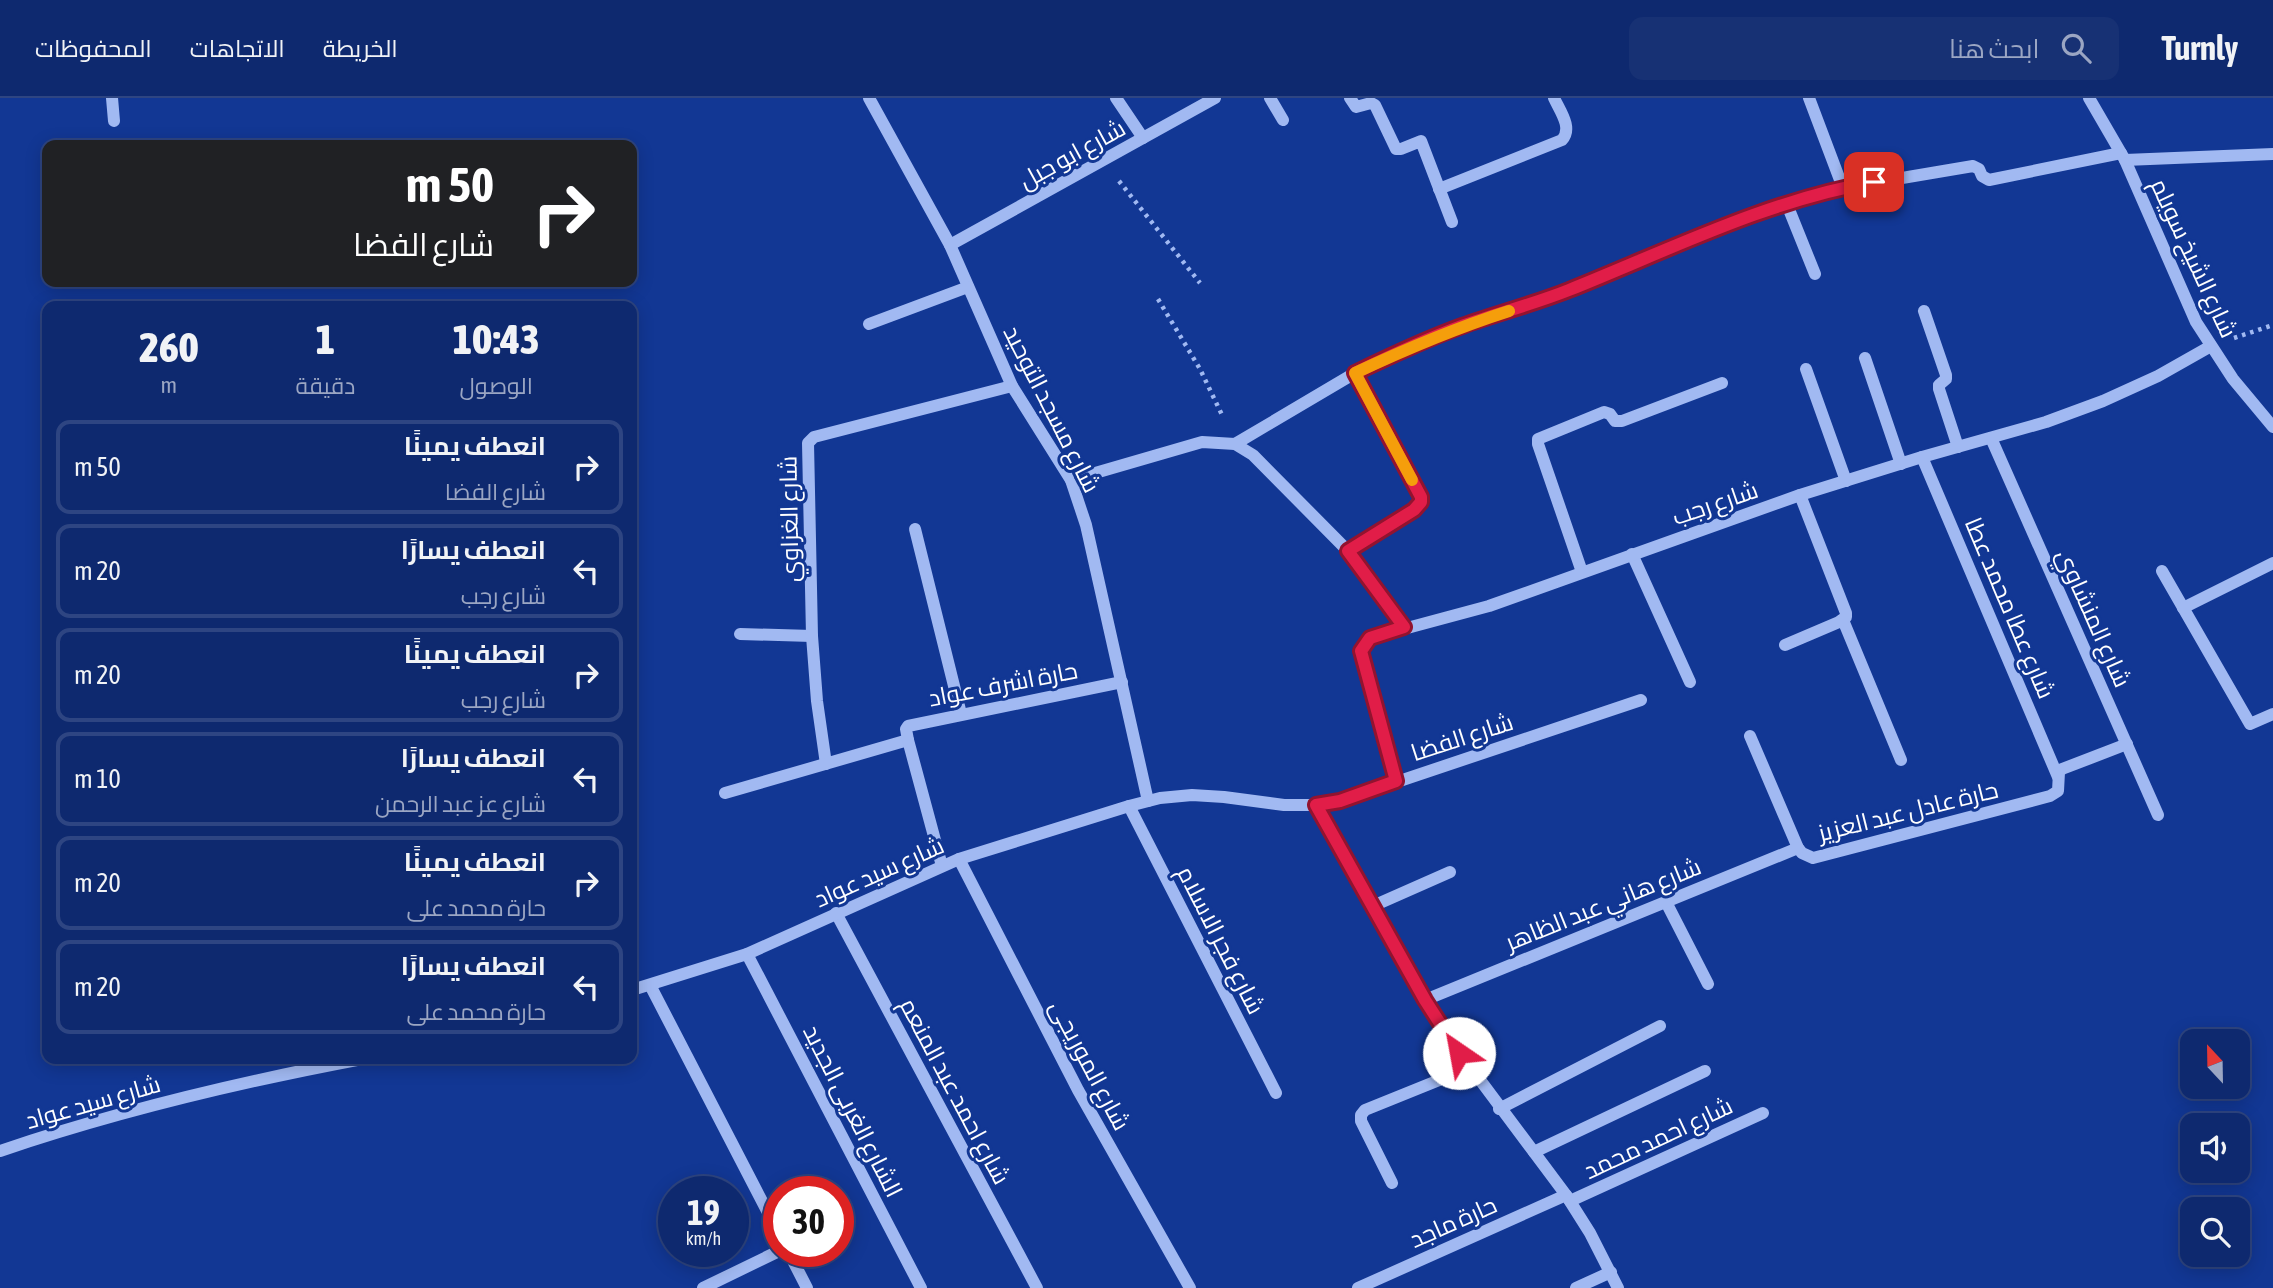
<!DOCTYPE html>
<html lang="ar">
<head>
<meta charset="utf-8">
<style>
	:root { --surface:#0e296f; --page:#173174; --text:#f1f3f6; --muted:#9ba6c3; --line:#2e4582 }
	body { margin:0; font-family:"Asap Condensed",Cairo,sans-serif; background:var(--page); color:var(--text); direction:rtl; height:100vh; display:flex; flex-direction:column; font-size:26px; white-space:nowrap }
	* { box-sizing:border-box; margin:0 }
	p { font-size:23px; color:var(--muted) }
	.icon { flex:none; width:38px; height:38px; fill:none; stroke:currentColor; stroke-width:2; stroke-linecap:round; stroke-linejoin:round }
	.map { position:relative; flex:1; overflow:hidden; direction:ltr }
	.side { position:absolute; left:42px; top:203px; width:595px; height:763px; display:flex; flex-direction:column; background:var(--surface); border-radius:14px; box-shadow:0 4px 18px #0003,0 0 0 2px var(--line); direction:rtl }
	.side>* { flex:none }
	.banner { position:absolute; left:42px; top:42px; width:595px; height:147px; border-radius:14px; box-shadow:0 4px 18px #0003,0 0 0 2px var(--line); direction:rtl; background:#202124; color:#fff; overflow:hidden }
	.needle { width:46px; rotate:338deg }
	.buttons { position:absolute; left:2180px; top:931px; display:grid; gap:14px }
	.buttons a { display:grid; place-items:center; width:70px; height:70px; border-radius:14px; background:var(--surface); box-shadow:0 4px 18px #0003,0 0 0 2px var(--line); font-size:35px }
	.speed { position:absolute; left:658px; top:1078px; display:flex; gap:14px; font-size:35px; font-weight:700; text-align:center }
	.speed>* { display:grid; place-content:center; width:91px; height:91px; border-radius:50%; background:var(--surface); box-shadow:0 4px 18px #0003,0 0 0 2px var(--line); line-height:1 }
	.speed small { font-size:18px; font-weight:400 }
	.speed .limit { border:10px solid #d22; background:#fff; color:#111 }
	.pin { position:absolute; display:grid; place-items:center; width:60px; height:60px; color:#fff; margin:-30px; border-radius:14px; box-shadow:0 4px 10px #0006 }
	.me { position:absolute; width:77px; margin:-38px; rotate:327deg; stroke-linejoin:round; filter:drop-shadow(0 0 5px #0008) }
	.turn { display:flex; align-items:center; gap:24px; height:147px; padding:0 28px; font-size:32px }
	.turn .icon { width:91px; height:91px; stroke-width:2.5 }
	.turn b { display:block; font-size:49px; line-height:60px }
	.eta { display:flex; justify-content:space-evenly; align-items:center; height:119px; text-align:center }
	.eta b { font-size:42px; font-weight:800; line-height:49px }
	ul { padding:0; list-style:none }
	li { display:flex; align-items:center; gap:21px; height:94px; margin:0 14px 10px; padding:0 14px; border:4px solid var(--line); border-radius:14px }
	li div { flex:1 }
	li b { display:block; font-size:26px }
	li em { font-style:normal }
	header { display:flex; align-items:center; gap:42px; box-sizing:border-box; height:98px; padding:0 35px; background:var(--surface); border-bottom:2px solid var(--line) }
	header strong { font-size:33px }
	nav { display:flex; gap:38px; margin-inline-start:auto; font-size:24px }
	.search { width:490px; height:63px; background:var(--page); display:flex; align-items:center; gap:18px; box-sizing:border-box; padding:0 24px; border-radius:14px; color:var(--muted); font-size:26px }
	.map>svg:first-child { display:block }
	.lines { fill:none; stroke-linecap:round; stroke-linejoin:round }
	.path { stroke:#a1b9f2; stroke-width:4.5; stroke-dasharray:3.5 5; stroke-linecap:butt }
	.minor { stroke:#a1b9f2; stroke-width:12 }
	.route-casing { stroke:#92132f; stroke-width:18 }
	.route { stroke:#e11d48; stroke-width:12 }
	.slow { stroke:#f59e0b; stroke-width:12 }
	.labels { text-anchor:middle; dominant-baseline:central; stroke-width:6; stroke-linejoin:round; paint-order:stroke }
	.street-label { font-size:24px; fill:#fff; stroke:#123794 }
</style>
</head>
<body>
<header>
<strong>Turnly</strong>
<div class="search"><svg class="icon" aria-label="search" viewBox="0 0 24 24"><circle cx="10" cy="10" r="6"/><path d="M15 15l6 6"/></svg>ابحث هنا</div>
<nav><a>الخريطة</a><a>الاتجاهات</a><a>المحفوظات</a></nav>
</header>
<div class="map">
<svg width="2273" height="1190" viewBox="0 0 2273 1190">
	<rect width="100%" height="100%" fill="#123794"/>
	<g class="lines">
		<g class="path">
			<polyline points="1119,83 1200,185"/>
			<polyline points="1158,201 1200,271 1223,319"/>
			<polyline points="2234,240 2273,227"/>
		</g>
		<g class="minor">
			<polyline points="112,0 114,23"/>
			<polyline points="869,0 950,147 1012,288 1071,382 1086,427 1148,703"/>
			<polyline points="1116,0 1143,40"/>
			<polyline points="1270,0 1283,22"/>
			<polyline points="1350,0 1356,9 1371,5 1375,7 1396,51 1401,51 1421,43 1452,124"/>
			<polyline points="1809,0 1843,90"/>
			<polyline points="2089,0 2125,62 2196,224 2233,281 2273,329"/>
			<polyline points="2125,62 2273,56"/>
			<path d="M1439,91L1562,42C1573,30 1560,13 1554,0"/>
			<polyline points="1786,104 1815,176"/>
			<polyline points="950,147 1215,0"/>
			<polyline points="1924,213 1946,277 1946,281 1939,287 1939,291 1958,349"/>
			<polyline points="869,226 968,189"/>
			<polyline points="1865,260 1901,366"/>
			<polyline points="1806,271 1846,383"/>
			<polyline points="1991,340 2158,717"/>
			<polyline points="1235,346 1355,275 1408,250 1463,228 1551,199 1786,104 1843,90 1973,68 1979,71 1982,78 1989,82 2121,55"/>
			<polyline points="1922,359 2058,679"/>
			<polyline points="1071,382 1202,344 1235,346 1253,357 1348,453 1404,529"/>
			<polyline points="915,431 961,616"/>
			<polyline points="1348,453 1414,412 1421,404 1419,394 1355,275"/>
			<polyline points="1632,456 1690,584"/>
			<polyline points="2162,473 2250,626 2273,616"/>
			<polyline points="1582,474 1538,346 1538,341 1604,314 1610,316 1615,323 1622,323 1722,285"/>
			<polyline points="2183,510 2273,465"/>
			<polyline points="1843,522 1901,662"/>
			<polyline points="740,536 812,538"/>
			<polyline points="1785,547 1839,524 1846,519 1846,515 1800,397"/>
			<polyline points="1750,638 1798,750 1802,755 1813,760 2050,698 2058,693 2059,674 2062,671 2127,646"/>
			<polyline points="826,666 817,603 812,538 808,345 814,339 1012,288"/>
			<polyline points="1396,683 1362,561 1361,553 1370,540 1489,508 1800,397 1922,359 2046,324 2103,303 2158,278 2211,248"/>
			<polyline points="725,695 908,642"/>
			<polyline points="1316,707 1448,939 1566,1097 1590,1135 1618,1190"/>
			<polyline points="1129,708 1276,995"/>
			<polyline points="959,761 1078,992 1190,1190"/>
			<polyline points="942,768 908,642 906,631 908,628 1122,584"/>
			<polyline points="1666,804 1708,886"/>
			<polyline points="1373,808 1450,774"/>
			<polyline points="836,815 1037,1190"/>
			<polyline points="747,856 921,1190"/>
			<polyline points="650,887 779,1136"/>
			<polyline points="632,892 747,856 959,761 1129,708 1160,700 1192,697 1224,699 1284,707 1316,707 1340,703 1641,602"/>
			<polyline points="1425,902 1798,750"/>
			<polyline points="1499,1011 1660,928"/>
			<path d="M0,1053C118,1013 240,984 362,961"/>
			<polyline points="1534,1054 1705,973"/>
			<polyline points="1392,1085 1361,1023 1361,1017 1365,1012 1469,970"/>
			<polyline points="1570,1103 1763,1015"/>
			<polyline points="788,1153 807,1190"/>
			<polyline points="703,1190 779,1153"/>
			<polyline points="1358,1190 1566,1097"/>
			<polyline points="1576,1190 1611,1174"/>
		</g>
	</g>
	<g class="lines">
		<defs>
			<path id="route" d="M1459,955L1425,902L1316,707L1340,703L1396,683L1361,553L1370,540L1404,529L1348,453L1414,412L1421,404V399L1355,275C1390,258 1426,241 1462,228C1498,215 1534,206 1569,192C1669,152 1768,102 1874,84"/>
		</defs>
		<use href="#route" class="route-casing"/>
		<use href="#route" class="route"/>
		<path class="slow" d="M1412,382L1355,275C1406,251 1456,230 1509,213"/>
	</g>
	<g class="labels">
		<g class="street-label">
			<text transform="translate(1072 56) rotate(-29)">شارع ابو جبل</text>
			<text transform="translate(2194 160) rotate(65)">شارع الشيخ سويلم</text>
			<text transform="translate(1052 311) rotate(63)">شارع مسجد التوحيد</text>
			<text transform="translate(1715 405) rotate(-19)">شارع رجب</text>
			<text transform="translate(789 421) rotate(-91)">شارع الغزاوي</text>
			<text transform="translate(2010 510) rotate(67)">شارع عطا محمد عطا</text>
			<text transform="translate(2094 520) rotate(66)">شارع المنشاوي</text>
			<text transform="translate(1003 586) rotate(-11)">حارة اشرف عواد</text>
			<text transform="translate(1462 639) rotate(-18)">شارع الفضا</text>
			<text transform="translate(1908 713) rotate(-14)">حارة عادل عبد العزيز</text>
			<text transform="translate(879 774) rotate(-24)">شارع سيد عواد</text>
			<text transform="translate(1603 806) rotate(-22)">شارع هاني عبد الظاهر</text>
			<text transform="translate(1221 842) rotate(63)">شارع فجر الاسلام</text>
			<text transform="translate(1090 967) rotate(62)">شارع الموريجى</text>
			<text transform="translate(955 993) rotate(62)">شارع احمد عبد المنعم</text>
			<text transform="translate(93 1004) rotate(-16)">شارع سيد عواد</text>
			<text transform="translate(853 1013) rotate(63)">الشارع الغربى الجديد</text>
			<text transform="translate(1658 1040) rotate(-25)">شارع احمد محمد</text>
			<text transform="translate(1453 1124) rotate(-24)">حارة ماجد</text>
		</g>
	</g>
</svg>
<div class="buttons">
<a><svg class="needle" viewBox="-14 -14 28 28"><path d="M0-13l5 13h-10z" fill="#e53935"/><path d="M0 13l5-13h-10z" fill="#9ba6c3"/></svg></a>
<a><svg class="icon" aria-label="sound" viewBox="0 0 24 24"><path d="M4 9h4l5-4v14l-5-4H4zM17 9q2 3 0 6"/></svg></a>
<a><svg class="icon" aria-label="search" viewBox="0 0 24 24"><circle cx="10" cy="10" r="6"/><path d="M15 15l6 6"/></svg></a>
</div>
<div class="speed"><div>19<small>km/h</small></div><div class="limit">30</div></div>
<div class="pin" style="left:1874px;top:84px;background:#d93025"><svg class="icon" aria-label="arrive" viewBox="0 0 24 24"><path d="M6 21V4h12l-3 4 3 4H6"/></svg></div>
<svg class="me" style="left:1459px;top:955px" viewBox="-20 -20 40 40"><circle r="19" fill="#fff"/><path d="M0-13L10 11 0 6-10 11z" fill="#e11d48"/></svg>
<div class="banner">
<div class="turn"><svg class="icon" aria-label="right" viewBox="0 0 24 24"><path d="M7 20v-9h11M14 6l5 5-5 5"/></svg><div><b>50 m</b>شارع الفضا</div></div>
</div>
<section class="side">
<div class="eta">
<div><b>10:43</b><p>الوصول</p></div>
<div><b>1</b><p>دقيقة</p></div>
<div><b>260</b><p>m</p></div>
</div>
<ul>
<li><svg class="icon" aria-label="right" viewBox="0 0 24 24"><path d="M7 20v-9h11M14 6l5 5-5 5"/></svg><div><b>انعطف يمينًا</b><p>شارع الفضا</p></div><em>50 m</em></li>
<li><svg class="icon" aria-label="left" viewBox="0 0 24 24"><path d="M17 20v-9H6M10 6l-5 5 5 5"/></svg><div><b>انعطف يسارًا</b><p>شارع رجب</p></div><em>20 m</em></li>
<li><svg class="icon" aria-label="right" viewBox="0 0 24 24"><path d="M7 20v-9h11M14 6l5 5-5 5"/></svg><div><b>انعطف يمينًا</b><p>شارع رجب</p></div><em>20 m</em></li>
<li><svg class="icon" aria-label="left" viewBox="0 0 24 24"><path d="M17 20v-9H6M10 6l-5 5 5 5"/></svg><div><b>انعطف يسارًا</b><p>شارع عز عبد الرحمن</p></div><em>10 m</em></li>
<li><svg class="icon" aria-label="right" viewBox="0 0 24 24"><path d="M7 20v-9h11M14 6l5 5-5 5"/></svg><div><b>انعطف يمينًا</b><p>حارة محمد على</p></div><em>20 m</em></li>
<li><svg class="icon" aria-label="left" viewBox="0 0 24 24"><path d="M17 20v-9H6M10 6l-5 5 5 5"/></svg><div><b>انعطف يسارًا</b><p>حارة محمد على</p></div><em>20 m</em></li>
</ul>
</section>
</div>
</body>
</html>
